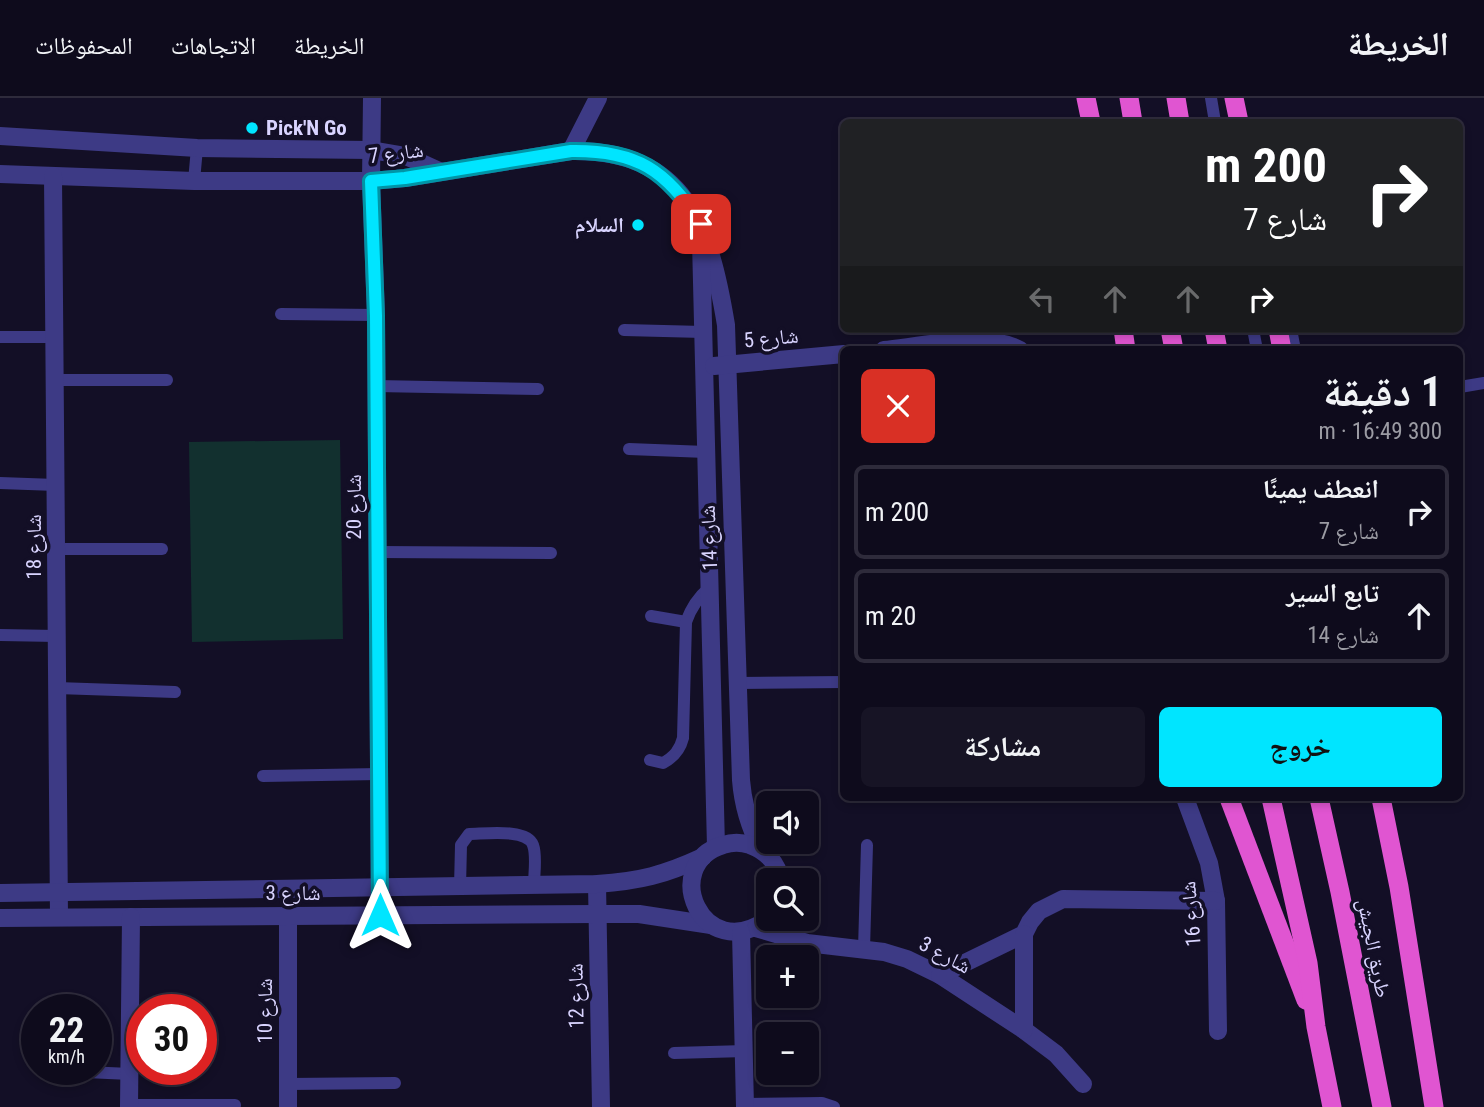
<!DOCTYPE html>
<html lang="ar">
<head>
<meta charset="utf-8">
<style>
	:root { --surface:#0e0b1c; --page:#171425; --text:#f1f3f6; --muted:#9b9ba3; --line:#2e2b3b; --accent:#00e5ff }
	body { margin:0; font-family:"Roboto Condensed","Noto Naskh Arabic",sans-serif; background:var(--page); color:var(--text); direction:rtl; height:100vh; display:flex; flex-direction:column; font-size:26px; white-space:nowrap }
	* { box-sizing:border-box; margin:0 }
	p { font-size:23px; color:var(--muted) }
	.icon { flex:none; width:38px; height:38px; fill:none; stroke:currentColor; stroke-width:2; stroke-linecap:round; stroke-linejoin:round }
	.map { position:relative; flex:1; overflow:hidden; direction:ltr }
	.details { position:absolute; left:840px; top:248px; width:623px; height:455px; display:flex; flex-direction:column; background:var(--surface); border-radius:10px; box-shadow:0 4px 10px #0003,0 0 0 2px var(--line); direction:rtl }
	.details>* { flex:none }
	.banner { position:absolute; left:840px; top:21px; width:623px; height:214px; border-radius:10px; box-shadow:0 4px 10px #0003,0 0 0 2px var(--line); direction:rtl; background:#202124; color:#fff; overflow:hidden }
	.buttons { position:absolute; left:756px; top:693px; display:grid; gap:14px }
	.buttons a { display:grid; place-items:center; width:63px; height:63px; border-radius:10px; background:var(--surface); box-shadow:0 4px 10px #0003,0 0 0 2px var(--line); font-size:35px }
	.speed { position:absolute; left:21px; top:896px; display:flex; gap:14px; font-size:35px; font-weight:700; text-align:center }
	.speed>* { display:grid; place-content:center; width:91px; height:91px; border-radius:50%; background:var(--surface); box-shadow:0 4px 10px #0003,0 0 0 2px var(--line); line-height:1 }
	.speed small { font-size:18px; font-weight:400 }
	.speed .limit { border:10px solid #d22; background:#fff; color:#111 }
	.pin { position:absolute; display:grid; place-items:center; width:60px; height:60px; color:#fff; margin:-30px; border-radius:14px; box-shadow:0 4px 10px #0006 }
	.me { position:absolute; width:77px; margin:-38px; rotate:0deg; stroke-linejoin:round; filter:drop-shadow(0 0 5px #0008) }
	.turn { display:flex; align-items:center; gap:24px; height:147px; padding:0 21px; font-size:32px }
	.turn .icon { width:91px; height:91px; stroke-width:2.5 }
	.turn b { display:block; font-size:49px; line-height:60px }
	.lanes { display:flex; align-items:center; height:66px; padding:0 21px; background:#0003; justify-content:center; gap:35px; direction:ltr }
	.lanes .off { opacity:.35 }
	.round { display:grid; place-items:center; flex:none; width:74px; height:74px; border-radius:10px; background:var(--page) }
	.summary { display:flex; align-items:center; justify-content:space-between; height:119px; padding:0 21px }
	h1 { font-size:42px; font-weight:700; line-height:52px }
	.cta { display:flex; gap:14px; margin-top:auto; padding:14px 21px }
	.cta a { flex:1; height:80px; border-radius:10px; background:var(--accent); color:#111; font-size:28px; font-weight:700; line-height:80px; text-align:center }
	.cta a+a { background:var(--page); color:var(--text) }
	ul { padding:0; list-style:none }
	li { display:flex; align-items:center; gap:21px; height:94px; margin:0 14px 10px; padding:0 7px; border:4px solid var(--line); border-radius:10px }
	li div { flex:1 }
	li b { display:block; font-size:26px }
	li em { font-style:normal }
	header { display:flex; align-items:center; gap:42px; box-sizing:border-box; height:98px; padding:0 35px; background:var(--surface); border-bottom:2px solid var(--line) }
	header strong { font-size:33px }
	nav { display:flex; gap:38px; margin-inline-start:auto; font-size:24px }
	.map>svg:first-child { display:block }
	.green { fill:#12302f }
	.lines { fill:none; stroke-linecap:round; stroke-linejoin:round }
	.service { stroke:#3d3a85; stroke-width:12 }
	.minor { stroke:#3d3a85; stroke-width:18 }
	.trunk { stroke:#e055d1; stroke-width:19 }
	.route-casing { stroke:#0095a6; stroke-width:18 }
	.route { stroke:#00e5ff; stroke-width:12 }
	.poi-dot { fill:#00e5ff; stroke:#130f26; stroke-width:2.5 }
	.labels { text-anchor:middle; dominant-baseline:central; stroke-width:7; stroke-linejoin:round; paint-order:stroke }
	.poi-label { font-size:21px; font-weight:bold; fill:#d9d4ff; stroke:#130f26; text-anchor:start }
	.street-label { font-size:21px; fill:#d9d4ff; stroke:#130f26 }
</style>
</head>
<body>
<header>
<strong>الخريطة</strong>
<nav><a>الخريطة</a><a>الاتجاهات</a><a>المحفوظات</a></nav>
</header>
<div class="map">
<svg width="1484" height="1009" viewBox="0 0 1484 1009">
	<rect width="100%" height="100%" fill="#130f26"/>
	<polygon class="green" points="340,342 343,541 192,544 189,344"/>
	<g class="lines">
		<g class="service">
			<polyline points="1211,0 1215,24"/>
			<polyline points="194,83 197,50"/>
			<polyline points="281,216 376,217"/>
			<polyline points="1253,231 1257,252"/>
			<polyline points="1291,231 1295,252"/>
			<polyline points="624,232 703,234"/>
			<polyline points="0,239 55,239"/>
			<polyline points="55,282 167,282"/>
			<polyline points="376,288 538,291"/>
			<polyline points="1460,289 1484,285"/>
			<polyline points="629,351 706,354"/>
			<polyline points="0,385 56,387"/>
			<polyline points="56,451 162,451"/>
			<polyline points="377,454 551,455"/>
			<polyline points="651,518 686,524"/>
			<polyline points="0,537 57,538"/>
			<polyline points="737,585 844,584"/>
			<polyline points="57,590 175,594"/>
			<path d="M650,662L663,665C674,659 680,652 683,640L686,524C691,510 697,500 709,490"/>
			<polyline points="263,678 379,676"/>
			<path d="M460,789L461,747L469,736C484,736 527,730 533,747C537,758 534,775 534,787"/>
			<polyline points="864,851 867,747"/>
			<polyline points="674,955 745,953"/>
			<polyline points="42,972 130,976"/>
			<polyline points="288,986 395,985"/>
			<polyline points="745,1006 822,1005 834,1009"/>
			<polyline points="129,1007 235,1007"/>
		</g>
		<g class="minor">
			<polyline points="372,0 371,83 376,217 380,817"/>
			<polyline points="0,38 197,50 371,52 406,58 439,73"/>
			<polyline points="571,53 598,0"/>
			<path d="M0,76L194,83H371L405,80L571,53C686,51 710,130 726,227L741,682C743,708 749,728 761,751"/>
			<polyline points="53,78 59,819"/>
			<polyline points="701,144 716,749"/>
			<path d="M884,252C922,248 989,234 1020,252"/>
			<polyline points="714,268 844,256"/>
			<polyline points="1185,700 1209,765 1216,803 1218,933"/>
			<polyline points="597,786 601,1009"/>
			<path d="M0,795L597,786C640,783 664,777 703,759"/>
			<polyline points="288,818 288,1009"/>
			<polyline points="0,820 598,816 639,816 711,827"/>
			<path d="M768,821C702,869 659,766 723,747C732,744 741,744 750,747C766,753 778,765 780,782"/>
			<polyline points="756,830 807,845 884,854 907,861 940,877 1024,932 1056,956 1083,986"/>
			<polyline points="741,834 745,1009"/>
			<polyline points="940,877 1024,836 1030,824 1039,813 1063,801 1216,803"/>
			<polyline points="1024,932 1024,836"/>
			<polyline points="129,1009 131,819"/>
		</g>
		<g class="trunk">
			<polyline points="1086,0 1091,24"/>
			<polyline points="1129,0 1133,24"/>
			<polyline points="1176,0 1180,24"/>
			<polyline points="1234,0 1239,24"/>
			<polyline points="1123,231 1126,252"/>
			<polyline points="1170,231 1174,252"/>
			<polyline points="1214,231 1218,252"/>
			<polyline points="1278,231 1282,252"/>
			<polyline points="1229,700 1306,902"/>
			<polyline points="1271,700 1308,865 1316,929 1332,1009"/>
			<polyline points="1319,700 1340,794 1382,1009"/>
			<polyline points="1381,700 1399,789 1434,1009"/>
		</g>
	</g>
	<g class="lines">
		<defs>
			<path id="route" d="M380,817L376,218L371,83L405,80L571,53C636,52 667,72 701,126"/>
		</defs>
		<use href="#route" class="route-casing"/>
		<use href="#route" class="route"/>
	</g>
	<g class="poi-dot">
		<circle cx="252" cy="30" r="7"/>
		<circle cx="638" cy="127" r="7"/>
	</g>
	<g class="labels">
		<g class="poi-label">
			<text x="266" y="30">Pick'N Go</text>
			<text x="624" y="127" text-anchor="end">السلام</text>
		</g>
		<g class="street-label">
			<text transform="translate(396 55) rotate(-7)">شارع 7</text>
			<text transform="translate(771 240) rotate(-5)">شارع 5</text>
			<text transform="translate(354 409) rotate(-90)">شارع 20</text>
			<text transform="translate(709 440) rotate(-92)">شارع 14</text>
			<text transform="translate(34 449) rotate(-90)">شارع 18</text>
			<text x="293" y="795">شارع 3</text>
			<text transform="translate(1191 816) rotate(-95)">شارع 16</text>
			<text transform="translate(1374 850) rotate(79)">طريق الجيش</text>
			<text transform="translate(945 857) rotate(28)">شارع 3</text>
			<text transform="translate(576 898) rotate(-91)">شارع 12</text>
			<text transform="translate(265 913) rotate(-90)">شارع 10</text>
		</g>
	</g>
</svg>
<div class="buttons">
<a><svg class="icon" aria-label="sound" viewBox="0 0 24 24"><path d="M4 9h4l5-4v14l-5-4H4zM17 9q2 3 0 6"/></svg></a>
<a><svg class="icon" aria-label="search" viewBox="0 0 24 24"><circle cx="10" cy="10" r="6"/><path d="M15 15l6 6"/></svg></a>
<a>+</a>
<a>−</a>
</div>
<div class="speed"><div>22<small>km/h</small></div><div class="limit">30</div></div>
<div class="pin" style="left:701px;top:126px;background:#d93025"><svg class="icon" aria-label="arrive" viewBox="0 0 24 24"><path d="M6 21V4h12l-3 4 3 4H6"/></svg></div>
<svg class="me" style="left:380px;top:817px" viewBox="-20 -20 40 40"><path d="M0-17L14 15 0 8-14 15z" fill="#00e5ff" stroke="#fff" stroke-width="4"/></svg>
<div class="banner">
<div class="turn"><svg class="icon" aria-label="right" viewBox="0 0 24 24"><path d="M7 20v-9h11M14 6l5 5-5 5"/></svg><div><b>200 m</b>شارع 7</div></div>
<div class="lanes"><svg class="icon off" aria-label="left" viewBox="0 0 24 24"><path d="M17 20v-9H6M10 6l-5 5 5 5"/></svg><svg class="icon off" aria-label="ahead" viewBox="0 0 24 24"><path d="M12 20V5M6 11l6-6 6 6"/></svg><svg class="icon off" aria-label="ahead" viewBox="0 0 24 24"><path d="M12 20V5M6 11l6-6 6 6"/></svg><svg class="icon" aria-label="right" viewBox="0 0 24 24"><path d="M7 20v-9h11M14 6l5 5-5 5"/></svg></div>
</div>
<section class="details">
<div class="summary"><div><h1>1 دقيقة</h1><p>300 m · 16:49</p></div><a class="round" style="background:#d93025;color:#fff"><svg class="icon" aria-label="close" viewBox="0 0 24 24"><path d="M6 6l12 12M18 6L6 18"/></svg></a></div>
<ul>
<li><svg class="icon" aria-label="right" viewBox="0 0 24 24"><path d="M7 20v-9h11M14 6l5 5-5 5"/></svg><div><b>انعطف يمينًا</b><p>شارع 7</p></div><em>200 m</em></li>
<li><svg class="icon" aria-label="ahead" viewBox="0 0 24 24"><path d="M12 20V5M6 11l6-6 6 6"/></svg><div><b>تابع السير</b><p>شارع 14</p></div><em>20 m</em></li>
</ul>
<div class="cta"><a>خروج</a><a>مشاركة</a></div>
</section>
</div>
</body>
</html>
